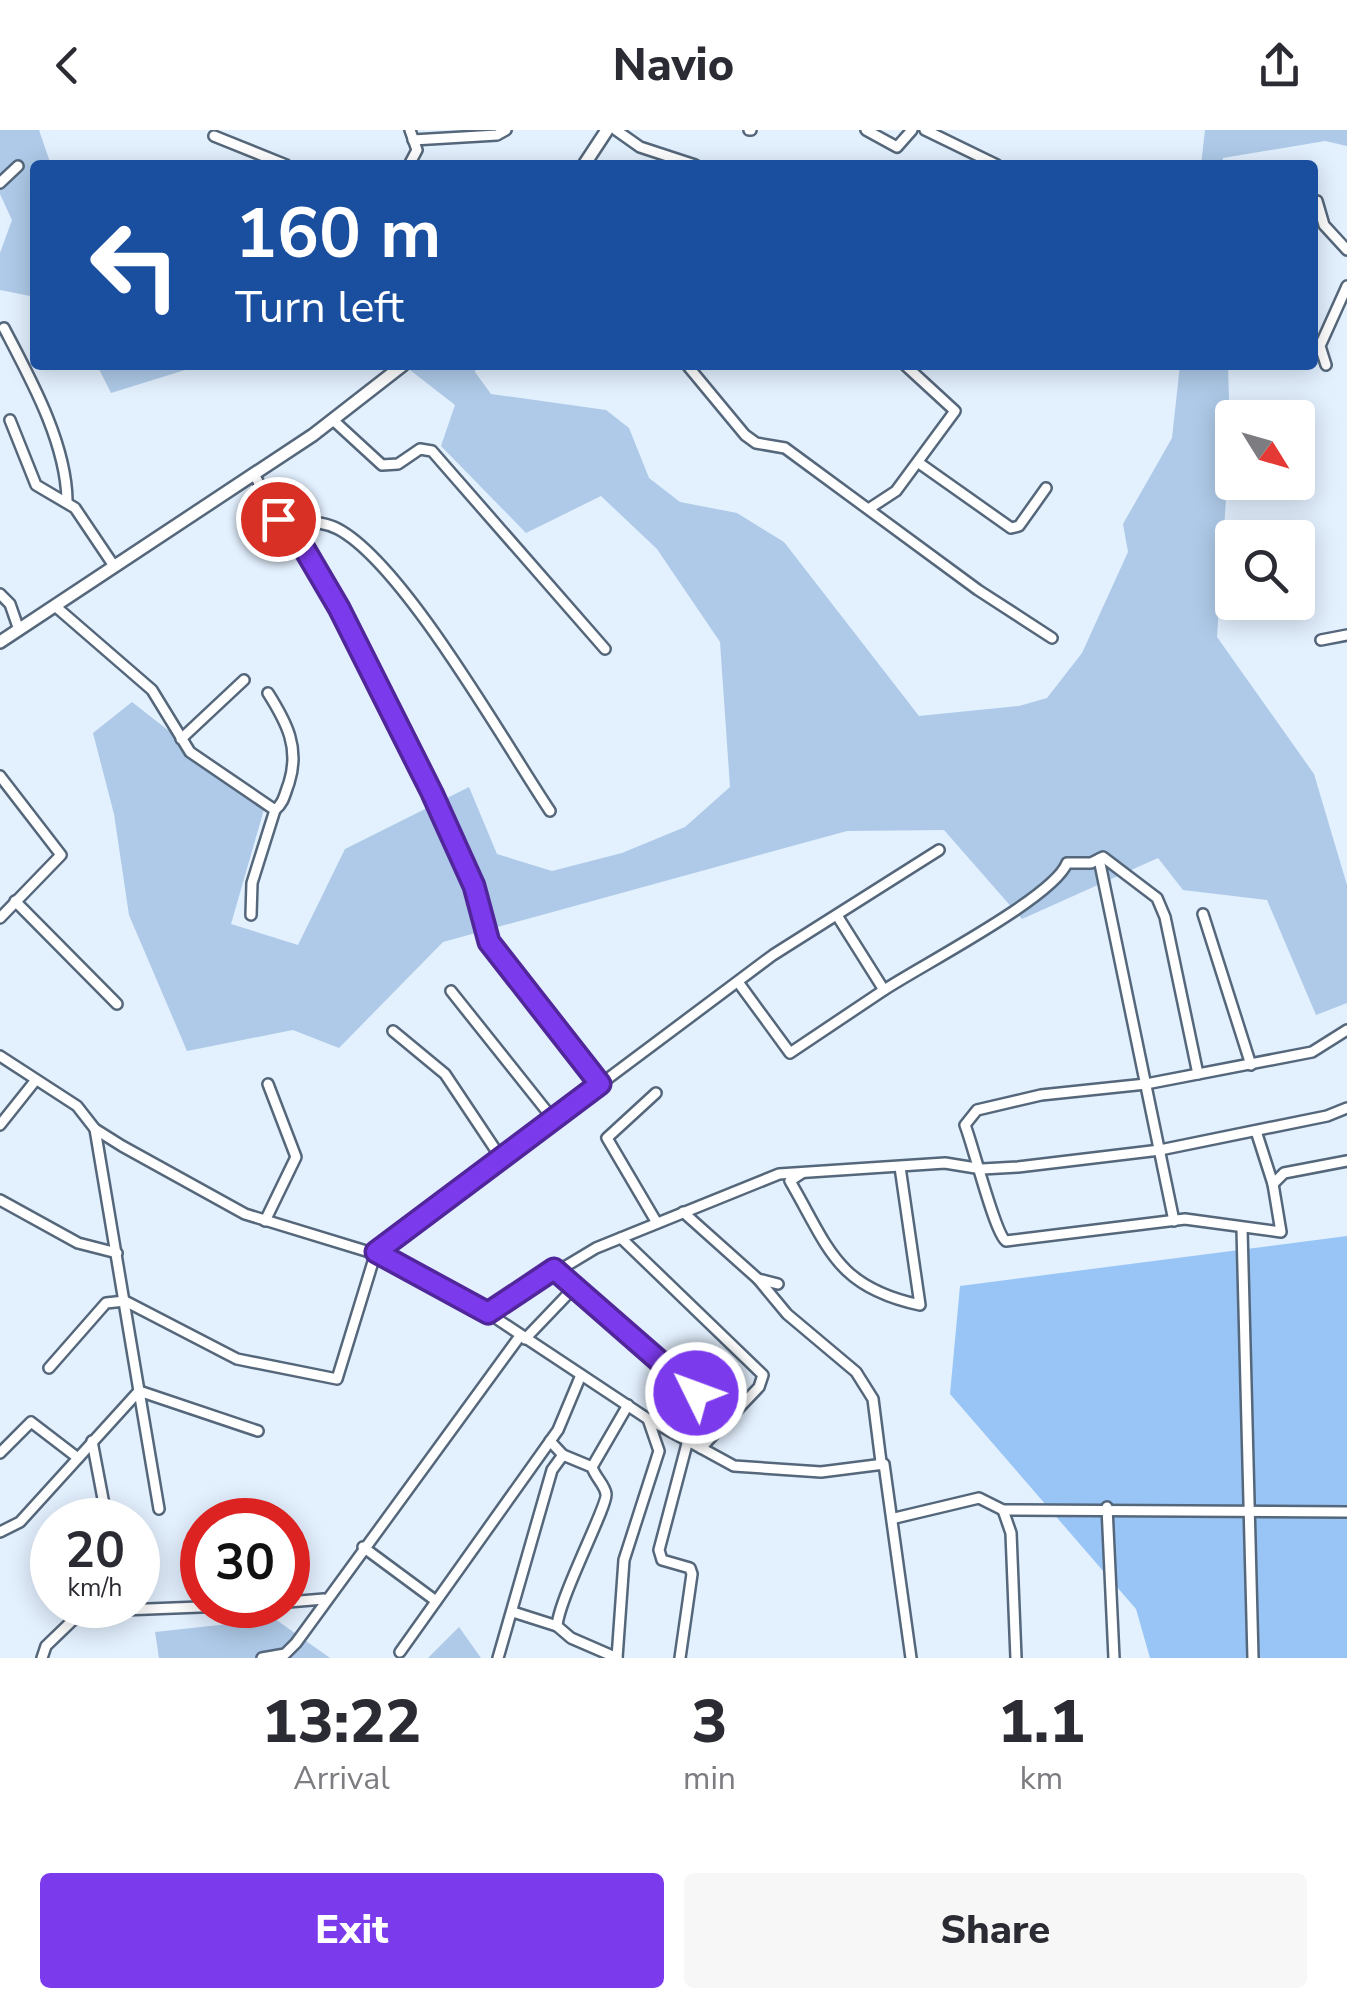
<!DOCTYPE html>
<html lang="en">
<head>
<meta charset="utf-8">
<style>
	:root { --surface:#fff; --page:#f7f7f7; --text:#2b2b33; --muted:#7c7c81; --accent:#7c3aed }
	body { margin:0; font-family:"Nunito Sans",sans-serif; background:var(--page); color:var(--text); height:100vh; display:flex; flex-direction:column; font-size:38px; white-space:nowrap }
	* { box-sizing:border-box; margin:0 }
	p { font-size:32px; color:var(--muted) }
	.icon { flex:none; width:55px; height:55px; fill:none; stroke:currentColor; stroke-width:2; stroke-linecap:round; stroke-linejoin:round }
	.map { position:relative; height:1528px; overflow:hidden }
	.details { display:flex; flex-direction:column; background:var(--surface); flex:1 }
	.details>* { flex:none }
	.banner { position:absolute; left:30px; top:30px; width:1288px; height:210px; border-radius:10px; box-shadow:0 5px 25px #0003; background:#1a4fa0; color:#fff; overflow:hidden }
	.needle { width:65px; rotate:127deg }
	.tools { position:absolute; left:1215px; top:270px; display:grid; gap:20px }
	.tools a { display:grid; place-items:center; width:100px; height:100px; border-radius:10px; background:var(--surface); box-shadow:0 5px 25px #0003; font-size:50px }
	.speed { position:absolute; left:30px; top:1368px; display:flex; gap:20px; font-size:50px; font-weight:700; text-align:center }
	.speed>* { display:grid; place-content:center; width:130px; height:130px; border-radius:50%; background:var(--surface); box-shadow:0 5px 25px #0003; line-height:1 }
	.speed small { font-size:25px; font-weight:400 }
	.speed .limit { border:15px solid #d22; background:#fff; color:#111 }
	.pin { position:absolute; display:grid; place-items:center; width:85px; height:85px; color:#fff; margin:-42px; border:5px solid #fff; border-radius:50%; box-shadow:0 2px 10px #0007 }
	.me { position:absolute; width:110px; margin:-55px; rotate:312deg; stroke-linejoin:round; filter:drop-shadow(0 0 8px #0008) }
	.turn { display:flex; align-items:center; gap:35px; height:210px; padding:0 40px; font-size:45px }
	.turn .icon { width:130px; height:130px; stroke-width:2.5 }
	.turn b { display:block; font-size:70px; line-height:85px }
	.eta { display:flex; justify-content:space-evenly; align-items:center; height:170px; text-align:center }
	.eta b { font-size:60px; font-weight:800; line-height:70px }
	.cta { display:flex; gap:20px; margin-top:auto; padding:20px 40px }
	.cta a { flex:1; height:115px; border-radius:10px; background:var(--accent); color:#fff; font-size:40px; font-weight:800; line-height:115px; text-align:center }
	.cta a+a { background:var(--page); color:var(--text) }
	header { display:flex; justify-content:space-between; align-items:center; height:130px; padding:0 40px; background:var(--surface); font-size:45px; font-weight:800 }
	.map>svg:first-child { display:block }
	.green { fill:#aecae8 }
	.forest { fill:#98c5f5 }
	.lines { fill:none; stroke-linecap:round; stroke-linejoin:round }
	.minor-casing { stroke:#55677b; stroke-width:14 }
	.major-casing { stroke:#55677b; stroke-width:16 }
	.minor { stroke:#fff; stroke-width:9 }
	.major { stroke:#fff; stroke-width:11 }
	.route-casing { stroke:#51269a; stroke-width:25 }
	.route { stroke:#7c3aed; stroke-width:18 }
</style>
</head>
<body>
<header><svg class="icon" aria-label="back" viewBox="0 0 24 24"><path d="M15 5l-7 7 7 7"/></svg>Navio<svg class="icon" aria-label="share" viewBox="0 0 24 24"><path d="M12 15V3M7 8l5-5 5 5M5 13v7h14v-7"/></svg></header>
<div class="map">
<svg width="1347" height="1528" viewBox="0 0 1347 1528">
	<rect width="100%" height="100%" fill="#e3f0fe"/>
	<g class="green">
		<polygon points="0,0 39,0 51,35 35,35 35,167 0,160 0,123 12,90 0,64"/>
		<polygon points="1205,0 1347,0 1347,16 1325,11 1223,28 1223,35 1201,35"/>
		<polygon points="97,235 201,235 111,263"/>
		<polygon points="301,235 476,235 475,242 491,264 606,280 629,298 649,348 680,372 737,383 784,412 919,586 1019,576 1047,568 1082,523 1128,422 1123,394 1172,308 1180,235 1228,235 1230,307 1217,507 1314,644 1347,755 1347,873 1316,885 1267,770 1183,760 1158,728 1022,789 944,700 847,701 443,812 339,918 293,900 187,921 129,785 114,684 93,603 132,572 265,676 231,794 298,815 345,719 469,657 497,724 552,741 622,723 685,697 730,657 720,512 657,419 601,366 526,403 441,316 455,275 410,240"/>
		<polygon points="275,1489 330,1528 159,1528 155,1502"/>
		<polygon points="459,1497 481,1528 428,1528"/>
	</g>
	<polygon class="forest" points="1347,1106 1347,1528 1150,1528 1136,1479 950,1264 960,1156"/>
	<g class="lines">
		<defs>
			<g id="minor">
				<polyline points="616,0 640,17 695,35"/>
				<polyline points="749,0 751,0"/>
				<polyline points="866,0 897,17 912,0"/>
				<polyline points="925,0 997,35"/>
				<polyline points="214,6 286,35"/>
				<polyline points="413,10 497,5 506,0"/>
				<polyline points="409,35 417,20 410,0"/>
				<polyline points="0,53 18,36"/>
				<polyline points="1317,71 1324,95 1347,120"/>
				<path d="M4,198C30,248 66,312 67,370"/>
				<polyline points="687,235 745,305 756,313 785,318 978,460 1052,508"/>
				<polyline points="1326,235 1320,216 1347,156"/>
				<polyline points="10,290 36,355 75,378 114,436"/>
				<polyline points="333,290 382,335 398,334 420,319 432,321 605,519"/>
				<polyline points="919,333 1011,398 1019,396 1046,358"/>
				<path d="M254,344L278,389C298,393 319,389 338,399C404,434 505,614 550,681"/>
				<polyline points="870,378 896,361 955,281 905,235"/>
				<polyline points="288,391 339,478 432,663 474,755 489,813 600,954"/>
				<polyline points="0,464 10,474 19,500"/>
				<polyline points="55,476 152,560 190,622 275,680 252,753 251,785"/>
				<polyline points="1321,510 1347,505"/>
				<path d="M268,563C287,593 300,618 289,653C285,663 284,673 275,680"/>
				<polyline points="181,609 244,550"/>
				<polyline points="0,646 61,725 0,788"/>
				<polyline points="1099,729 1174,1091"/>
				<polyline points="15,771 117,874"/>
				<polyline points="1203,784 1251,935"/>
				<polyline points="738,852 790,923 884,860 838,787"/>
				<path d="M884,860C922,835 1054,767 1067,733H1091L1103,727L1157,768L1165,787L1198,944"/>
				<polyline points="451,861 553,989"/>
				<polyline points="393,901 445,944 501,1028"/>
				<polyline points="0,926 77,976 95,999 122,1016 245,1084 389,1128 488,1183 648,1289 734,1336 821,1342 884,1334 911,1528"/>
				<polyline points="656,963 607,1008 657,1093"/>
				<polyline points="0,995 35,951"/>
				<path d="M1256,1001L1273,1054L1281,1102L1185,1089L1006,1111C995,1104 973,1015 965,995L977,980L1041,965L1146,954L1312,922L1347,900"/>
				<path d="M802,1043L790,1051C829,1118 836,1157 920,1175L900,1037"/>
				<polyline points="1273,1054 1284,1043 1347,1031"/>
				<polyline points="0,1070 78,1113 117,1123"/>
				<polyline points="683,1082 758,1149 778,1154"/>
				<polyline points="265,1091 296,1027 268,954"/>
				<polyline points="1242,1099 1253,1528"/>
				<polyline points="621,1108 763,1245 759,1257 701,1318"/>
				<polyline points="554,1139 725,1288"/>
				<polyline points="758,1149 787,1184 856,1242 873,1269 881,1332"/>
				<polyline points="488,1183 596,1118 779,1044 945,1033 982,1039 1018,1037 1160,1020 1327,986 1347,978"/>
				<polyline points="525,1209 569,1163 583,1166"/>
				<polyline points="49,1238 106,1173 125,1171 237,1229 337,1249 376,1122 773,825 939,720"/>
				<polyline points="92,1311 107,1390"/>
				<polyline points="550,1311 563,1325 592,1337"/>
				<polyline points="0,1323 31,1292 78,1328"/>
				<polyline points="1107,1377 1114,1528"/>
				<polyline points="159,1379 139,1261 258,1301"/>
				<polyline points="1003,1380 1011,1403 1016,1528"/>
				<polyline points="895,1388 979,1368 1003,1380 1347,1382"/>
				<polyline points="0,1402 20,1392 139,1261 95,999"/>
				<polyline points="363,1417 436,1471"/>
				<polyline points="288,1472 324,1469"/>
				<polyline points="513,1482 557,1496"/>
				<polyline points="400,1522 558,1300 581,1245"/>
				<polyline points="42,1528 46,1516 73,1490 97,1481 251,1475"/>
				<polyline points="262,1528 285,1524 296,1513 520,1206"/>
				<polyline points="498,1528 552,1340 563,1325"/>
				<path d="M617,1528L571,1508L557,1496C559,1468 608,1375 606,1364C605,1355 595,1347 592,1337L628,1275"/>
				<polyline points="617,1528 624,1430 659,1321 648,1289"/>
				<polyline points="680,1528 692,1444 690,1438 662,1430 659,1420 688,1310"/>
			</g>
			<g id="major">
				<polyline points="584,35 607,0"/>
				<polyline points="0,512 313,305 403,235"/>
			</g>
		</defs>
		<use href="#minor" class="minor-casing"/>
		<use href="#major" class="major-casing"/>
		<use href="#minor" class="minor"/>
		<use href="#major" class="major"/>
	</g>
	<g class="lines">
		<defs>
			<polyline id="route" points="278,389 288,391 339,478 432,663 474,756 489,812 600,954 376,1122 488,1183 554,1139 696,1263"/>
		</defs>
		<use href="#route" class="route-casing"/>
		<use href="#route" class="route"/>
	</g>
</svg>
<div class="tools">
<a><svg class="needle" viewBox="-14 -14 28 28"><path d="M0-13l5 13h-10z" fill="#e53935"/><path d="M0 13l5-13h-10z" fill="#7c7c81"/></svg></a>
<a><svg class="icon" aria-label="search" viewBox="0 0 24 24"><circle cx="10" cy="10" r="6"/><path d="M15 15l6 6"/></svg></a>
</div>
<div class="speed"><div>20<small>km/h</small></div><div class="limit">30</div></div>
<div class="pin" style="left:278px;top:389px;background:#d93025"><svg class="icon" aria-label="arrive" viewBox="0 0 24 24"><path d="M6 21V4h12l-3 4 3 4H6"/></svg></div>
<svg class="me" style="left:696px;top:1263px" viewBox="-20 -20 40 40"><circle r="17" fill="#7c3aed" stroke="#fff" stroke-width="3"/><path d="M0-11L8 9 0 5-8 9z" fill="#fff"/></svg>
<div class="banner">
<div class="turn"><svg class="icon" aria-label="left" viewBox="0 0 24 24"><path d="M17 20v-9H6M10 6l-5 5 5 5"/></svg><div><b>160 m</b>Turn left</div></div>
</div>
</div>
<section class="details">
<div class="eta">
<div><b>13:22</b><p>Arrival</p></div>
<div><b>3</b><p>min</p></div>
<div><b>1.1</b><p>km</p></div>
</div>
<div class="cta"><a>Exit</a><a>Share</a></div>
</section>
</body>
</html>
